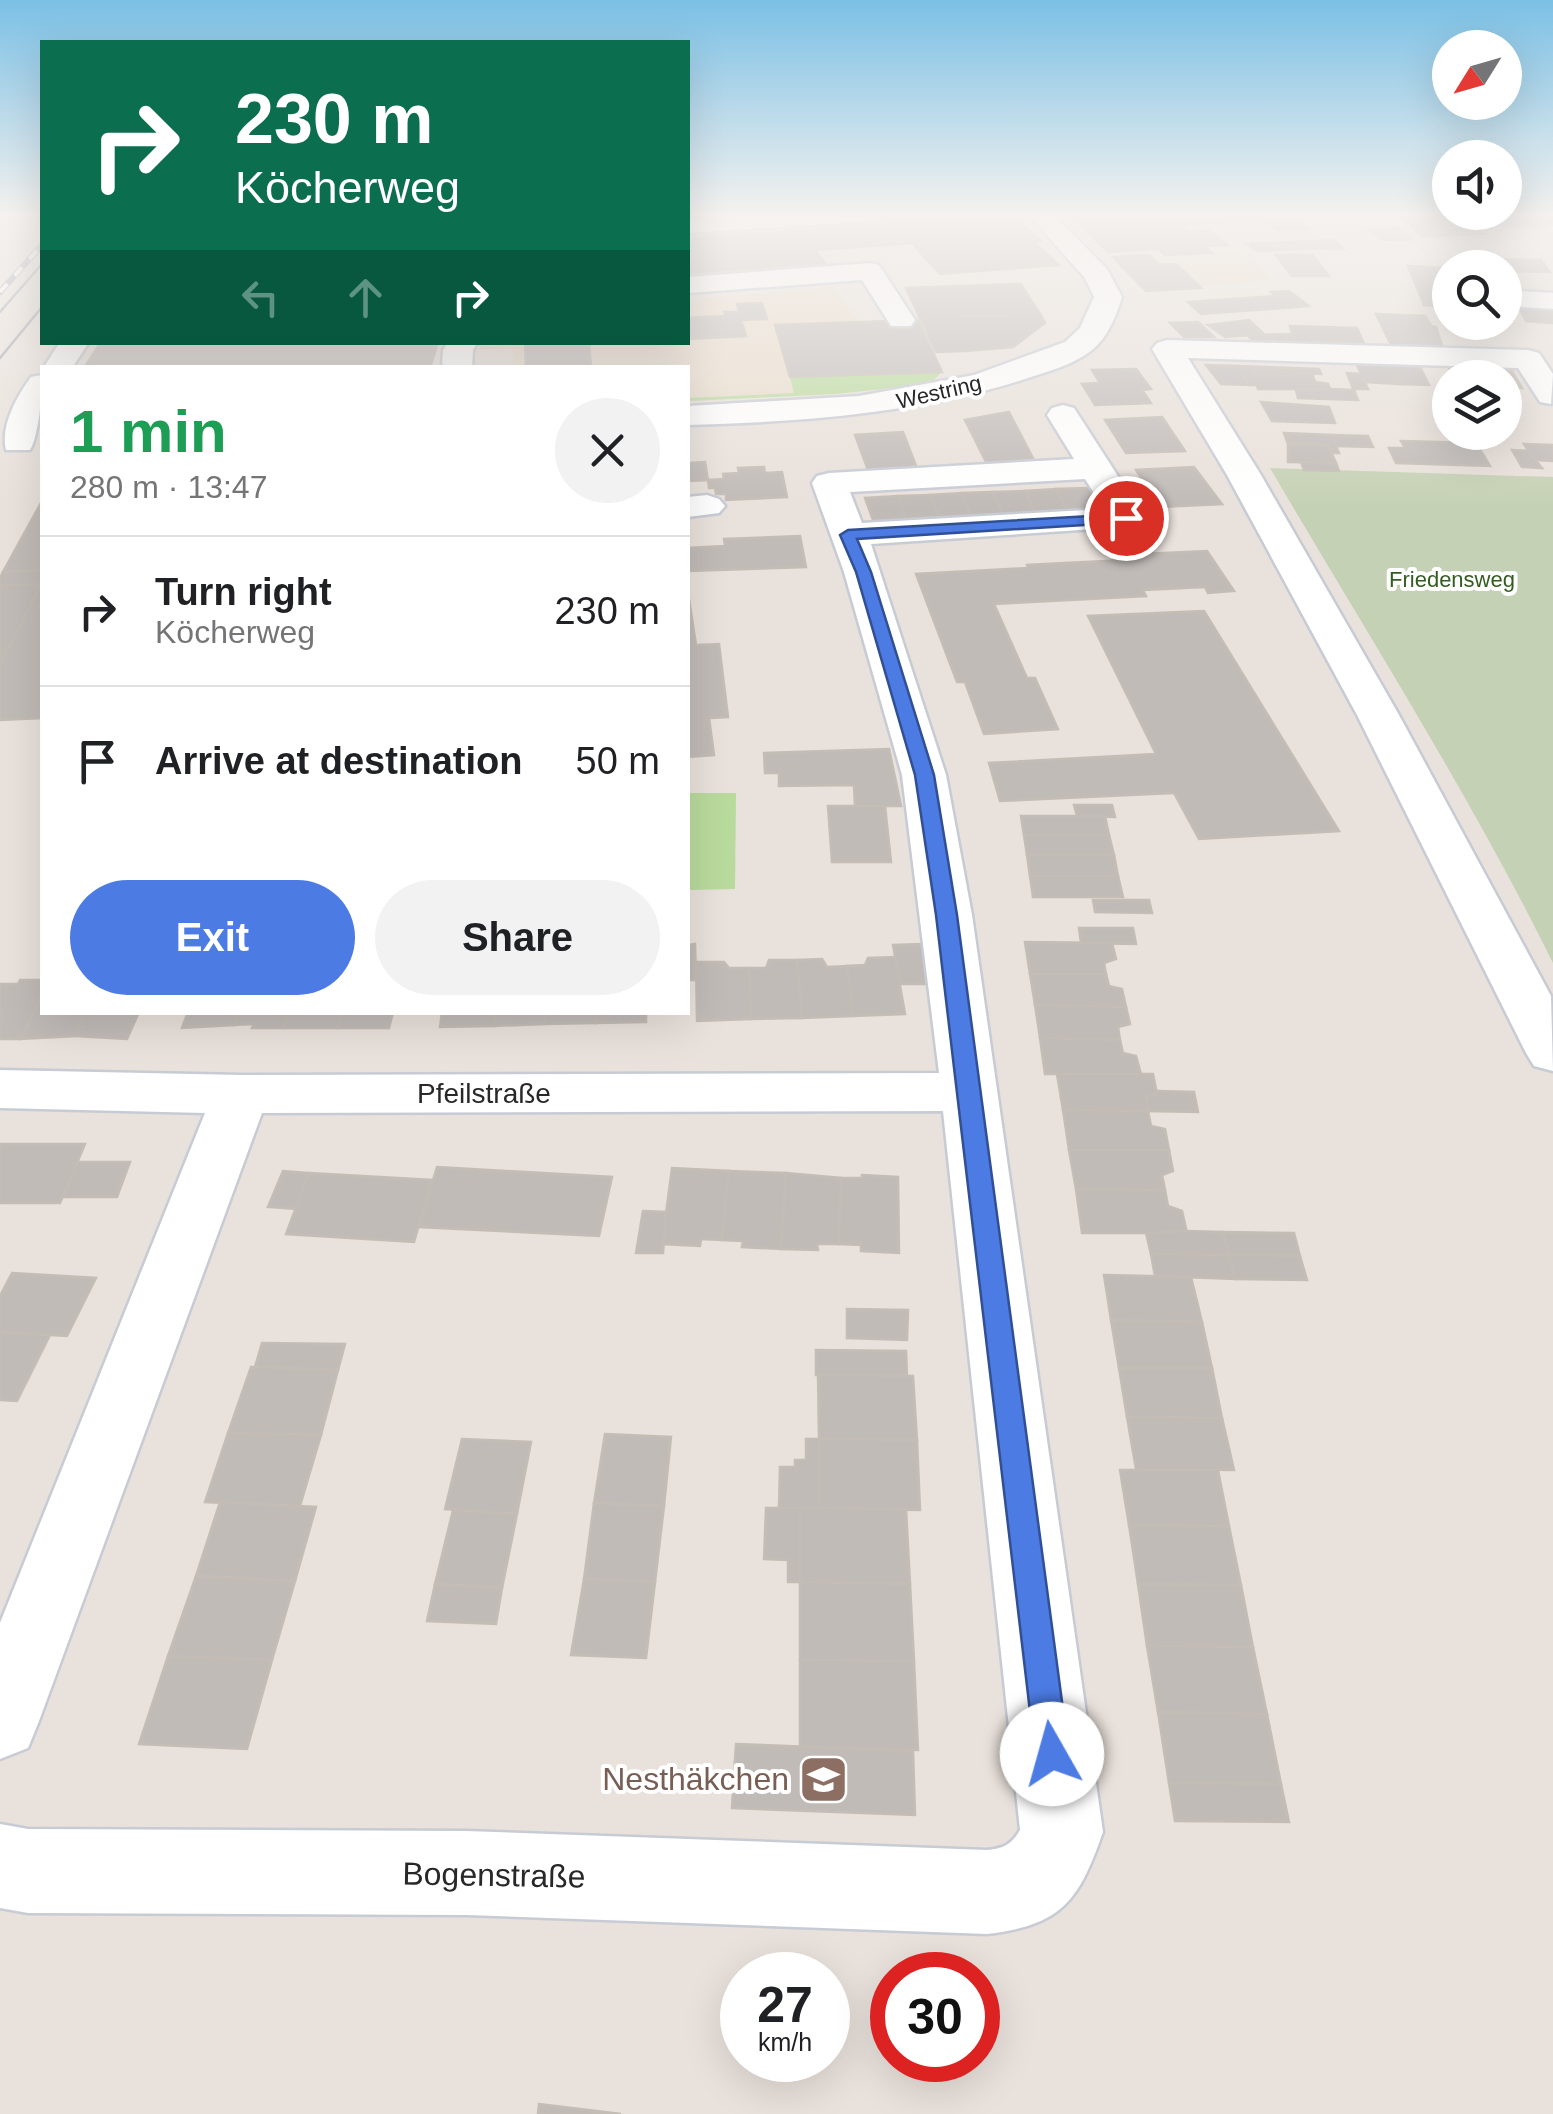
<!DOCTYPE html>
<html lang="en">
<head>
<meta charset="utf-8">
<style>
	:root { --surface:#fff; --page:#f2f2f2; --text:#202124; --muted:#757577; --line:#e0e0e0; --accent:#4c7be4 }
	body { margin:0; font-family:Helvetica,sans-serif; background:var(--page); color:var(--text); height:100vh; display:flex; flex-direction:column; font-size:38px; white-space:nowrap }
	* { box-sizing:border-box; margin:0 }
	p { font-size:32px; color:var(--muted) }
	.icon { flex:none; width:55px; height:55px; fill:none; stroke:currentColor; stroke-width:2; stroke-linecap:round; stroke-linejoin:round }
	.map { position:relative; flex:1; overflow:hidden }
	.details { position:absolute; left:40px; top:365px; width:650px; height:650px; display:flex; flex-direction:column; background:var(--surface); border-radius:0px; box-shadow:0 10px 40px #0002 }
	.details>* { flex:none }
	.guide { position:absolute; left:40px; top:40px; width:650px; height:305px; border-radius:0px; box-shadow:0 10px 40px #0002; background:#0b6e4f; color:#fff; overflow:hidden }
	.needle { width:65px; rotate:233deg }
	.buttons { position:absolute; left:1432px; top:30px; display:grid; gap:20px }
	.buttons a { display:grid; place-items:center; width:90px; height:90px; border-radius:50%; background:var(--surface); box-shadow:0 10px 40px #0002; font-size:50px }
	.speed { position:absolute; left:720px; top:1952px; display:flex; gap:20px; font-size:50px; font-weight:700; text-align:center }
	.speed>* { display:grid; place-content:center; width:130px; height:130px; border-radius:50%; background:var(--surface); box-shadow:0 10px 40px #0002; line-height:1 }
	.speed small { font-size:25px; font-weight:400 }
	.speed .limit { border:15px solid #d22; background:#fff; color:#111 }
	.pin { position:absolute; display:grid; place-items:center; width:85px; height:85px; color:#fff; margin:-42px; border:5px solid #fff; border-radius:50%; box-shadow:0 2px 10px #0007 }
	.me { position:absolute; width:110px; margin:-55px; rotate:353deg; stroke-linejoin:round; filter:drop-shadow(0 0 8px #0008) }
	.turn { display:flex; align-items:center; gap:35px; height:210px; padding:0 30px; font-size:45px }
	.turn .icon { width:130px; height:130px; stroke-width:2.5 }
	.turn b { display:block; font-size:70px; line-height:85px }
	.lanes { display:flex; align-items:center; height:95px; padding:0 30px; background:#0003; justify-content:center; gap:50px; direction:ltr }
	.lanes .off { opacity:.35 }
	.round { display:grid; place-items:center; flex:none; width:105px; height:105px; border-radius:52px; background:var(--page) }
	.headline { display:flex; align-items:center; justify-content:space-between; height:170px; padding:0 30px }
	h1 { font-size:60px; font-weight:600; line-height:75px; color:#1e9e55 }
	.cta { display:flex; gap:20px; margin-top:auto; padding:20px 30px }
	.cta a { flex:1; height:115px; border-radius:60px; background:var(--accent); color:#fff; font-size:40px; font-weight:600; line-height:115px; text-align:center }
	.cta a+a { background:var(--page); color:var(--text) }
	ul { padding:0; list-style:none }
	li { display:flex; align-items:center; gap:30px; height:150px; padding:0 30px; border-top:2px solid var(--line) }
	li div { flex:1 }
	li b { display:block; font-size:38px }
	li em { font-style:normal }
	.map>svg:first-child { display:block }
	.education { fill:#e9dccc }
	.green { fill:#b9da9d }
	.cemetery { fill:#c5d1b4 }
	.plaza { fill:#d6d1cd }
	.building { fill:#c1bbb8; stroke:#c4bdb5; stroke-width:2.5 }
	.lines { fill:none; stroke-linecap:round; stroke-linejoin:round }
	.street-casing { stroke:#c7cbd4; stroke-width:5 }
	.street { fill:#fff; fill-rule:evenodd }
	.tram { stroke:#9fa3b0; stroke-width:2.5 }
	.rail-casing { stroke:#9fa3b0; stroke-width:6 }
	.rail { stroke:#fff; stroke-width:4; stroke-dasharray:11; stroke-linecap:butt }
	.route { fill:#4c7be4; stroke:#315094; stroke-width:2.5 }
	.labels { text-anchor:middle; dominant-baseline:central; stroke-width:8; stroke-linejoin:round; paint-order:stroke }
	.far-street-label { font-size:22px; fill:#282828; stroke:#fff }
	.far-park-label { font-size:22px; fill:#345c21; stroke:#fff }
	.street-label { font-size:28px; fill:#282828; stroke:#fff }
	.near-education-label { font-size:32px; fill:#785e54; stroke:#fff; text-anchor:end }
	.near-street-label { font-size:32px; fill:#282828; stroke:#fff }
</style>
</head>
<body>
<div class="map">
<svg width="1553" height="2114" viewBox="0 0 1553 2114">
	<rect width="100%" height="100%" fill="#e9e1db"/>
	<g class="education">
		<polygon points="1242,252 1275,280 1146,291 1113,257"/>
		<polygon points="834,287 858,322 776,325 795,393 688,398 688,368 513,367 513,348 477,350 485,342 688,342 688,300"/>
	</g>
	<g class="green">
		<polygon points="942,372 929,384 836,394 688,401 688,398 794,393 790,377"/>
		<polygon points="688,793 736,793 735,889 688,890"/>
	</g>
	<path class="cemetery" d="M1270,468L1553,477V963C1469,793 1366,632 1270,468Z"/>
	<polygon class="plaza" points="729,214 1011,214 1013,216 688,239 688,216"/>
	<g class="building">
		<polygon points="1078,214 1166,214 1204,246 1150,249 1136,237 1095,239 1074,216"/>
		<polygon points="1166,214 1211,214 1221,222 1178,224"/>
		<polygon points="1211,214 1259,214 1265,220 1221,221"/>
		<polygon points="1259,214 1304,214 1309,218 1265,220"/>
		<polygon points="1521,214 1537,225 1508,226 1502,221 1498,222 1503,226 1474,227 1460,216"/>
		<polygon points="1521,214 1553,214 1553,224 1536,224"/>
		<polygon points="1013,216 1020,223 981,226 974,219"/>
		<polygon points="1442,216 1455,226 1417,229 1399,217"/>
		<polygon points="1297,218 1309,229 1277,230 1265,220"/>
		<polygon points="974,219 981,226 1020,223 1041,241 1033,242 1059,265 940,274 912,243 815,250 825,263 688,273 688,239"/>
		<polygon points="1474,227 1485,234 1423,236 1415,230"/>
		<polygon points="1398,228 1411,239 1384,240 1367,229"/>
		<polygon points="1210,231 1227,245 1204,246 1188,232"/>
		<polygon points="1136,237 1150,249 1108,252 1095,239"/>
		<polygon points="1334,240 1343,248 1298,249 1289,242"/>
		<polygon points="1289,242 1298,249 1257,251 1248,244"/>
		<polygon points="1204,246 1212,253 1165,255 1158,249"/>
		<polygon points="1149,255 1160,265 1176,264 1201,288 1146,291 1113,257"/>
		<polygon points="1276,255 1313,255 1321,266 1284,266"/>
		<polygon points="1482,259 1541,260 1550,272 1505,271 1505,268 1488,268"/>
		<polygon points="1284,266 1321,266 1329,276 1292,276"/>
		<polygon points="1408,266 1450,268 1450,287 1416,285"/>
		<polygon points="1021,284 1040,314 920,318 906,288"/>
		<polygon points="1416,285 1450,287 1450,307 1424,305"/>
		<polygon points="1289,291 1309,306 1201,314 1188,302 1275,296 1271,292"/>
		<polygon points="762,303 767,319 741,320 746,336 688,339 688,318 725,316 724,312 739,312 737,304"/>
		<polygon points="1520,309 1553,309 1553,323 1526,321"/>
		<polygon points="1040,314 1045,323 1013,347 965,351 936,352 920,318"/>
		<polygon points="1376,314 1425,316 1431,326 1436,327 1443,348 1392,347"/>
		<polygon points="918,320 942,372 790,377 775,325"/>
		<polygon points="1249,320 1264,334 1225,337 1208,325"/>
		<polygon points="1198,322 1214,337 1184,337 1170,323"/>
		<polygon points="1290,326 1357,328 1365,346 1295,343"/>
		<polygon points="1292,334 1297,348 1260,347 1247,335"/>
		<polygon points="101,342 438,342 430,368 84,368"/>
		<polygon points="525,342 589,342 591,368 526,368"/>
		<polygon points="1356,363 1388,363 1397,384 1365,382"/>
		<polygon points="1388,363 1419,365 1429,385 1397,384"/>
		<polygon points="1206,365 1238,366 1249,385 1221,384"/>
		<polygon points="1238,366 1319,369 1321,374 1253,371 1257,385 1249,385"/>
		<polygon points="1448,366 1479,366 1485,378 1454,378"/>
		<polygon points="1479,366 1510,368 1522,388 1505,387 1505,378 1485,378"/>
		<polygon points="1136,369 1151,389 1142,390 1151,403 1095,405 1082,384 1100,383 1092,370"/>
		<polygon points="1253,371 1312,373 1315,382 1328,384 1330,389 1258,389"/>
		<polygon points="1347,373 1361,374 1368,389 1353,389"/>
		<polygon points="1330,389 1354,390 1358,400 1298,398 1296,390"/>
		<polygon points="1261,402 1329,407 1335,423 1272,421"/>
		<polygon points="1009,412 1037,466 989,468 965,420"/>
		<polygon points="1162,417 1185,451 1126,453 1105,420"/>
		<polygon points="903,432 918,471 869,473 855,435"/>
		<polygon points="1284,433 1331,435 1339,453 1331,453 1328,445 1288,444"/>
		<polygon points="1331,435 1368,436 1373,447 1336,446"/>
		<polygon points="1401,441 1476,443 1490,466 1396,463 1389,448 1405,448"/>
		<polygon points="1288,444 1328,445 1336,463 1288,462"/>
		<polygon points="1524,444 1553,445 1553,461 1534,460"/>
		<polygon points="1512,450 1528,451 1542,468 1522,467"/>
		<polygon points="705,462 708,480 688,481 688,463"/>
		<polygon points="1301,462 1336,463 1339,471 1304,470"/>
		<polygon points="764,467 765,473 782,472 787,497 726,500 726,494 716,494 715,488 709,488 708,480 724,479 723,474 739,473 738,468"/>
		<polygon points="1194,467 1222,504 1160,507 1136,470"/>
		<polygon points="1088,488 1101,510 1067,511 1056,489"/>
		<polygon points="1056,489 1067,511 1035,513 1025,491"/>
		<polygon points="1025,491 1035,513 1003,514 993,492"/>
		<polygon points="993,492 1003,514 971,516 962,493"/>
		<polygon points="962,493 971,516 939,517 930,495"/>
		<polygon points="930,495 939,517 906,519 898,496"/>
		<polygon points="898,496 906,519 873,520 865,498"/>
		<polygon points="42,501 42,570 3,572"/>
		<polygon points="800,536 806,567 688,571 688,548 725,546 724,539"/>
		<polygon points="1207,551 1234,591 1208,593 1205,587 1143,590 1146,596 994,604 1027,678 1035,678 1058,729 984,734 965,682 957,682 916,574 1028,568 1027,565 1126,560 1122,555"/>
		<polygon points="42,570 42,718 0,720 0,666 41,584 0,586 0,578 3,572"/>
		<polygon points="41,584 0,666 0,586"/>
		<polygon points="688,593 696,645 719,644 728,717 709,718 714,755 688,757"/>
		<polygon points="1204,611 1339,831 1199,839 1174,793 1000,801 989,763 1156,754 1088,616"/>
		<polygon points="889,749 901,806 855,806 854,785 779,786 779,773 765,773 764,753"/>
		<polygon points="1074,805 1112,805 1115,817 1077,816"/>
		<polygon points="828,806 885,806 891,862 832,862"/>
		<polygon points="1021,816 1105,816 1109,835 1024,835"/>
		<polygon points="1024,835 1109,835 1114,855 1027,855"/>
		<polygon points="1027,855 1114,855 1118,876 1030,876"/>
		<polygon points="1030,876 1118,876 1123,897 1033,897"/>
		<polygon points="1093,900 1149,900 1152,913 1095,912"/>
		<polygon points="1079,928 1133,928 1136,944 1081,943"/>
		<polygon points="1025,942 1112,943 1116,959 1104,963 1106,974 1030,974"/>
		<polygon points="695,944 696,980 688,980 688,945"/>
		<polygon points="923,944 926,984 900,984 893,945"/>
		<polygon points="895,957 905,1014 853,1016 847,966 865,965 868,958"/>
		<polygon points="822,959 827,967 847,966 853,1016 802,1018 797,960"/>
		<polygon points="769,960 797,960 802,1018 751,1019 749,968 766,968"/>
		<polygon points="696,962 724,962 729,968 749,968 751,1019 697,1021"/>
		<polygon points="1030,974 1106,974 1109,986 1122,989 1126,1007 1035,1005"/>
		<polygon points="20,980 42,980 42,995 21,1039 0,1039 0,984 18,984"/>
		<polygon points="42,995 42,1012 86,1012 76,1036 21,1039"/>
		<polygon points="1035,1005 1126,1007 1130,1024 1118,1027 1120,1040 1040,1038"/>
		<polygon points="86,1012 139,1012 127,1039 76,1036"/>
		<polygon points="188,1012 238,1012 234,1025 182,1028"/>
		<polygon points="238,1012 289,1012 284,1028 252,1028 254,1024 234,1025"/>
		<polygon points="289,1012 341,1012 337,1028 284,1028"/>
		<polygon points="341,1012 393,1012 389,1028 337,1028"/>
		<polygon points="442,1012 496,1012 494,1026 440,1027"/>
		<polygon points="496,1012 546,1012 545,1024 494,1026"/>
		<polygon points="546,1012 597,1012 596,1023 545,1024"/>
		<polygon points="597,1012 646,1012 646,1022 596,1023"/>
		<polygon points="1040,1038 1120,1040 1123,1053 1136,1056 1141,1074 1045,1074"/>
		<polygon points="1057,1074 1153,1074 1157,1094 1146,1097 1148,1111 1063,1110"/>
		<polygon points="1157,1091 1194,1092 1198,1112 1148,1111 1146,1097 1157,1094"/>
		<polygon points="1063,1110 1148,1111 1151,1126 1165,1129 1169,1150 1069,1150"/>
		<polygon points="0,1144 85,1144 60,1203 0,1203"/>
		<polygon points="1069,1150 1169,1150 1173,1171 1162,1175 1165,1190 1076,1189"/>
		<polygon points="78,1162 130,1162 117,1197 63,1197"/>
		<polygon points="437,1167 612,1177 599,1236 419,1227"/>
		<polygon points="672,1168 729,1171 722,1240 701,1239 700,1246 662,1244"/>
		<polygon points="283,1171 309,1173 296,1209 268,1207"/>
		<polygon points="729,1171 786,1173 781,1249 742,1247 743,1241 722,1240"/>
		<polygon points="309,1173 432,1180 414,1242 286,1234"/>
		<polygon points="786,1173 841,1178 839,1244 817,1244 818,1250 781,1249"/>
		<polygon points="862,1175 898,1177 899,1253 861,1251 861,1245 839,1244 841,1178 862,1178"/>
		<polygon points="1076,1189 1165,1190 1168,1206 1182,1211 1187,1233 1082,1233"/>
		<polygon points="643,1211 666,1212 663,1253 636,1253"/>
		<polygon points="1186,1231 1223,1232 1229,1255 1151,1254 1146,1233"/>
		<polygon points="1223,1232 1294,1233 1300,1256 1229,1255"/>
		<polygon points="1151,1254 1229,1255 1235,1279 1155,1276"/>
		<polygon points="1229,1255 1300,1256 1307,1280 1235,1279"/>
		<polygon points="12,1273 96,1278 67,1336 0,1332 0,1296"/>
		<polygon points="1104,1275 1191,1277 1202,1322 1111,1320"/>
		<polygon points="847,1309 908,1310 907,1340 847,1338"/>
		<polygon points="1111,1320 1202,1322 1212,1368 1119,1368"/>
		<polygon points="0,1332 50,1335 17,1401 0,1400"/>
		<polygon points="262,1343 345,1344 338,1370 255,1367"/>
		<polygon points="816,1350 906,1351 907,1376 816,1375"/>
		<polygon points="251,1367 338,1370 321,1435 228,1433"/>
		<polygon points="1119,1368 1212,1368 1222,1418 1127,1417"/>
		<polygon points="818,1375 913,1376 917,1440 819,1439"/>
		<polygon points="1127,1417 1222,1418 1234,1470 1136,1469"/>
		<polygon points="228,1433 321,1435 300,1506 205,1502"/>
		<polygon points="605,1434 671,1437 664,1506 594,1503"/>
		<polygon points="462,1439 531,1442 517,1514 445,1509"/>
		<polygon points="806,1439 819,1439 819,1509 779,1508 780,1467 795,1467 795,1460 806,1460"/>
		<polygon points="819,1439 917,1440 920,1510 819,1509"/>
		<polygon points="1120,1470 1218,1470 1229,1526 1129,1525"/>
		<polygon points="220,1502 316,1507 295,1581 196,1576"/>
		<polygon points="594,1503 664,1506 655,1582 584,1579"/>
		<polygon points="766,1508 800,1508 800,1582 788,1582 788,1560 764,1559"/>
		<polygon points="800,1508 906,1509 910,1584 800,1582"/>
		<polygon points="453,1510 517,1514 502,1588 435,1584"/>
		<polygon points="1129,1525 1229,1526 1241,1585 1138,1584"/>
		<polygon points="196,1576 295,1581 272,1660 168,1656"/>
		<polygon points="584,1579 655,1582 646,1658 571,1655"/>
		<polygon points="800,1582 910,1584 914,1661 800,1660"/>
		<polygon points="435,1584 502,1588 496,1624 427,1621"/>
		<polygon points="1138,1584 1241,1585 1253,1647 1147,1646"/>
		<polygon points="1147,1646 1253,1647 1267,1714 1158,1712"/>
		<polygon points="168,1656 272,1660 247,1749 139,1744"/>
		<polygon points="800,1660 914,1661 918,1750 800,1747"/>
		<polygon points="1158,1712 1267,1714 1281,1784 1169,1783"/>
		<polygon points="736,1744 913,1751 915,1815 732,1808"/>
		<polygon points="1169,1783 1281,1784 1289,1822 1175,1821"/>
		<polygon points="539,2104 621,2114 538,2114"/>
	</g>
	<g class="lines">
		<defs>
			<g id="street">
				<polygon points="764,214 883,214 871,221 688,233 688,219"/>
				<path d="M1028,214H1053L1107,269L1122,297C1116,316 1108,337 1092,350C1072,366 1045,372 1022,380C913,414 800,422 688,425V406L859,396L974,375L1065,342L1080,328L1094,297L1085,278Z"/>
				<polygon points="870,263 879,265 915,320 911,326 891,326 862,280 688,293 688,277"/>
				<polygon points="1505,290 1553,293 1553,309 1505,306"/>
				<polygon points="1167,340 1528,350 1539,353 1553,374 1551,404 1540,402 1518,368 1188,358 1261,475 1399,715 1551,996 1553,1071 1534,1066 1526,1053 1357,715 1227,475 1152,349 1157,343"/>
				<polygon points="60,342 89,342 72,368 42,370"/>
				<polygon points="448,342 478,342 473,350 472,368 442,368 443,350"/>
				<path d="M42,375C43,391 38,438 30,450H6C0,426 17,396 31,377Z"/>
				<path d="M1063,405L1074,408L1145,518L1140,526L871,544L946,775L972,915L1103,1832C1079,1900 1063,1925 987,1934L466,1915L28,1913L0,1908V1824L28,1829L466,1831L987,1850C1004,1848 1011,1845 1020,1830L943,1111L262,1113L39,1721L28,1748L0,1759V1623L205,1113L0,1108V1070L241,1075L939,1073L902,775L844,572L812,483L817,476L829,473L1074,459L1047,415L1052,408ZM1085,479L1104,509L862,523L850,492Z"/>
				<polygon points="707,495 719,499 725,506 719,513 688,517 688,497"/>
			</g>
		</defs>
		<use href="#street" class="street-casing"/>
		<use href="#street" class="street"/>
		<g class="tram">
			<polyline points="0,312 42,264"/>
			<polyline points="0,358 42,307"/>
		</g>
		<defs>
			<polyline id="rail" points="0,292 42,245"/>
		</defs>
		<use href="#rail" class="rail-casing"/>
		<use href="#rail" class="rail"/>
	</g>
	<linearGradient id="sky" x2="0" y2="1"><stop stop-color="#7bc0e5"/><stop offset="0.42" stop-color="#f5f2ef"/><stop offset="1" stop-color="#f5f2ef" stop-opacity="0"/></linearGradient>
	<rect width="1553" height="509" fill="url(#sky)"/>
	<polygon class="route" points="1126,514 1132,515 1132,522 857,539 871,572 934,775 957,915 1069,1754 1064,1766 1052,1770 1040,1766 1035,1754 936,915 915,775 856,572 840,535 848,530"/>
	<defs>
		<symbol id="school-square" viewBox="-11 -11 22 22"><rect x="-9" y="-9" width="18" height="18" rx="4" fill="#8d6e63" stroke="#fff"/><path d="M0-5L7-2L0 1L-7-2ZM-4 1L0 2.5L4 1V4Q0 6-4 4Z" fill="#fff"/></symbol>
	</defs>
	<g fill-rule="evenodd">
		<use href="#school-square" x="796" y="1752" width="55" height="55"/>
	</g>
	<g class="labels">
		<g class="far-street-label">
			<text transform="translate(939 392) rotate(-13)">Westring</text>
		</g>
		<g class="far-park-label">
			<text x="1452" y="579">Friedensweg</text>
		</g>
		<g class="street-label">
			<text x="484" y="1093">Pfeilstraße</text>
		</g>
		<g class="near-education-label">
			<text x="789" y="1779">Nesthäkchen</text>
		</g>
		<g class="near-street-label">
			<text transform="translate(494 1875) rotate(1)">Bogenstraße</text>
		</g>
	</g>
</svg>
<div class="buttons">
<a><svg class="needle" viewBox="-14 -14 28 28"><path d="M0-13l5 13h-10z" fill="#e53935"/><path d="M0 13l5-13h-10z" fill="#757577"/></svg></a>
<a><svg class="icon" aria-label="sound" viewBox="0 0 24 24"><path d="M4 9h4l5-4v14l-5-4H4zM17 9q2 3 0 6"/></svg></a>
<a><svg class="icon" aria-label="search" viewBox="0 0 24 24"><circle cx="10" cy="10" r="6"/><path d="M15 15l6 6"/></svg></a>
<a><svg class="icon" aria-label="layers" viewBox="0 0 24 24"><path d="M12 4l9 5-9 5-9-5zM3 14l9 5 9-5"/></svg></a>
</div>
<div class="speed"><div>27<small>km/h</small></div><div class="limit">30</div></div>
<div class="pin" style="left:1126px;top:518px;background:#d93025"><svg class="icon" aria-label="arrive" viewBox="0 0 24 24"><path d="M6 21V4h12l-3 4 3 4H6"/></svg></div>
<svg class="me" style="left:1052px;top:1754px" viewBox="-20 -20 40 40"><circle r="19" fill="#fff"/><path d="M0-13L10 11 0 6-10 11z" fill="#4c7be4"/></svg>
<div class="guide">
<div class="turn"><svg class="icon" aria-label="right" viewBox="0 0 24 24"><path d="M7 20v-9h11M14 6l5 5-5 5"/></svg><div><b>230 m</b>Köcherweg</div></div>
<div class="lanes"><svg class="icon off" aria-label="left" viewBox="0 0 24 24"><path d="M17 20v-9H6M10 6l-5 5 5 5"/></svg><svg class="icon off" aria-label="ahead" viewBox="0 0 24 24"><path d="M12 20V5M6 11l6-6 6 6"/></svg><svg class="icon" aria-label="right" viewBox="0 0 24 24"><path d="M7 20v-9h11M14 6l5 5-5 5"/></svg></div>
</div>
<section class="details">
<div class="headline"><div><h1>1 min</h1><p>280 m · 13:47</p></div><a class="round"><svg class="icon" aria-label="close" viewBox="0 0 24 24"><path d="M6 6l12 12M18 6L6 18"/></svg></a></div>
<ul>
<li><svg class="icon" aria-label="right" viewBox="0 0 24 24"><path d="M7 20v-9h11M14 6l5 5-5 5"/></svg><div><b>Turn right</b><p>Köcherweg</p></div><em>230 m</em></li>
<li><svg class="icon" aria-label="arrive" viewBox="0 0 24 24"><path d="M6 21V4h12l-3 4 3 4H6"/></svg><div><b>Arrive at destination</b></div><em>50 m</em></li>
</ul>
<div class="cta"><a>Exit</a><a>Share</a></div>
</section>
</div>
</body>
</html>
